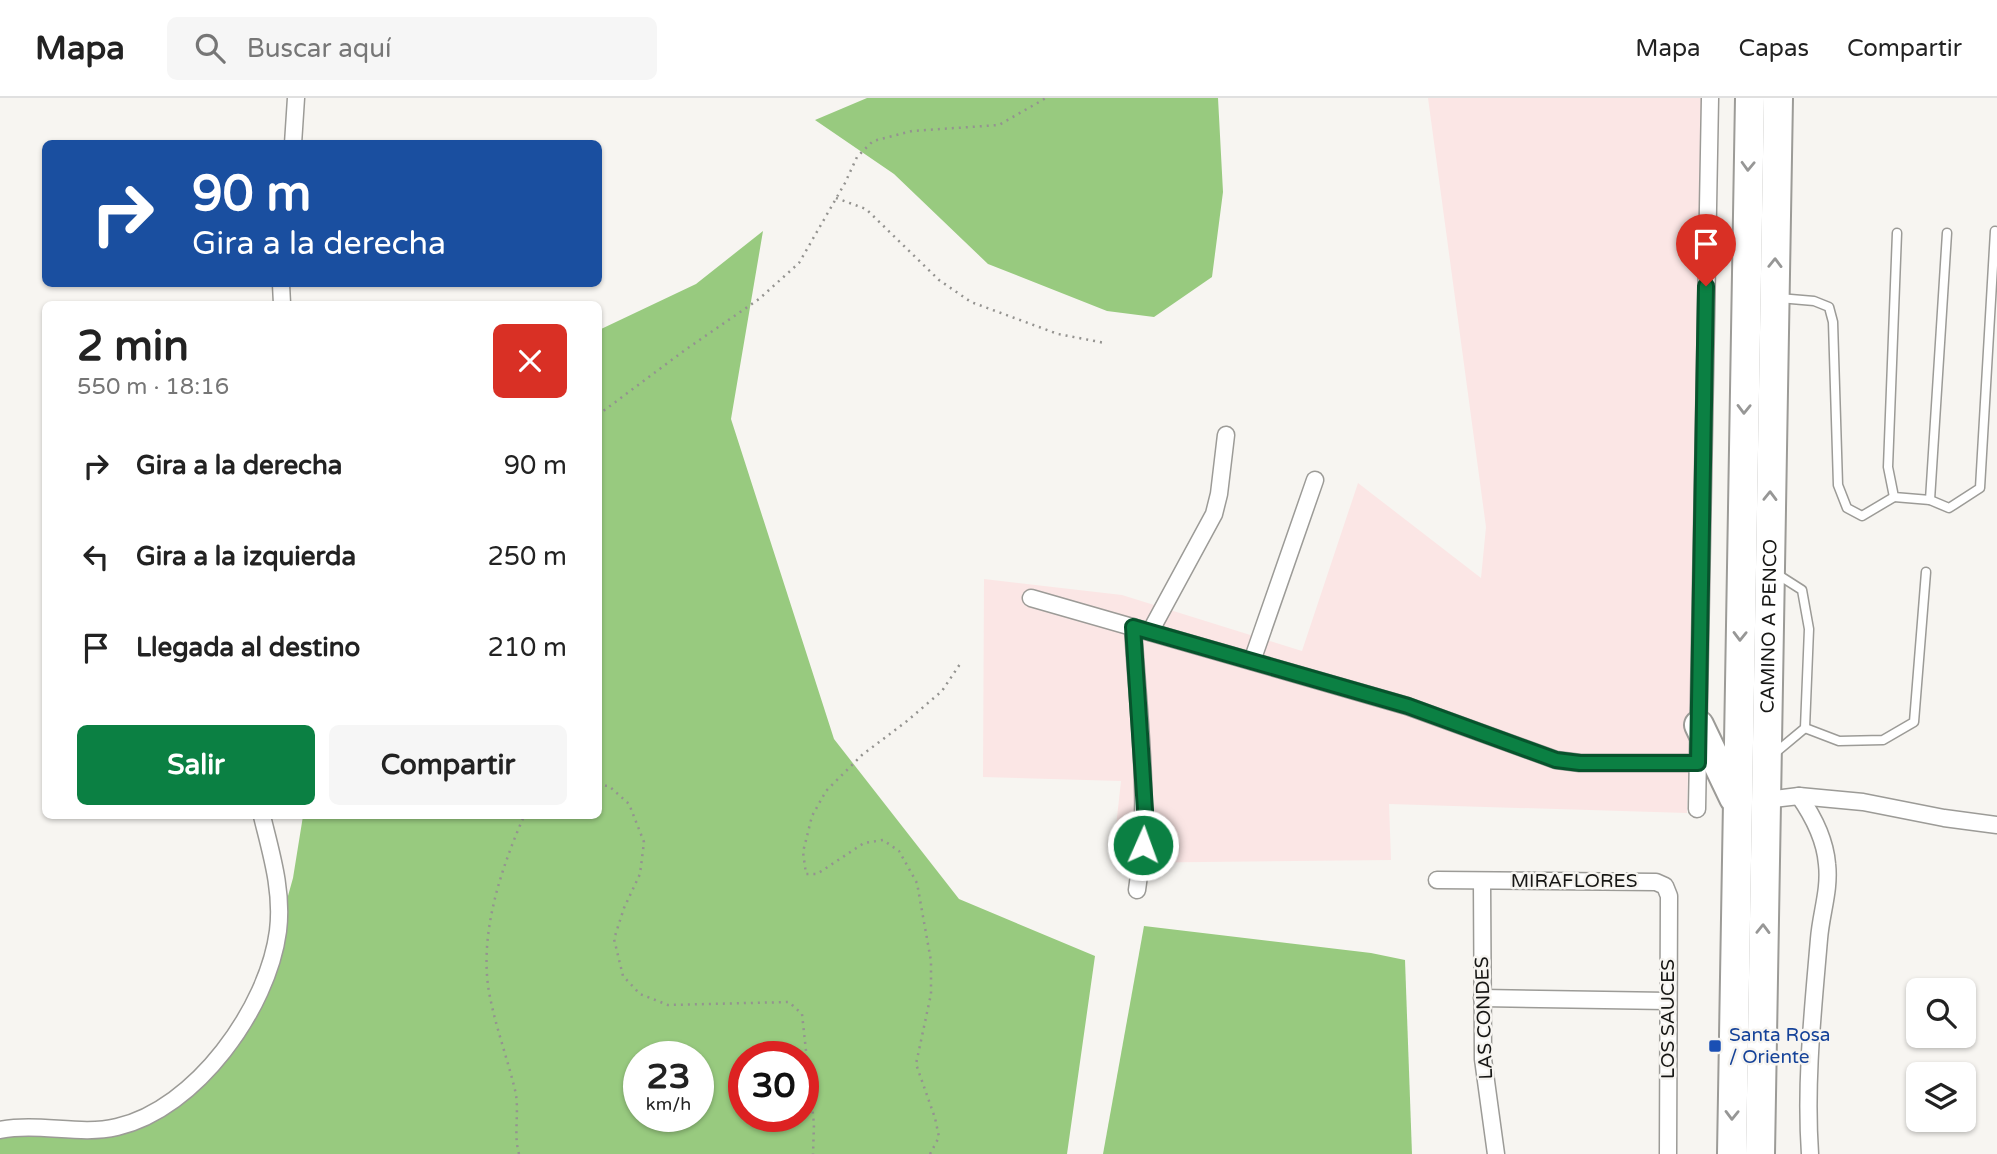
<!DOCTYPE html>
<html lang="es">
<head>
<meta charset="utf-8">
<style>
	:root { --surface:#fff; --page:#f6f6f6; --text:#222; --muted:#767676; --line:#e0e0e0; --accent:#0b8043 }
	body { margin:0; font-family:"Varela Round",sans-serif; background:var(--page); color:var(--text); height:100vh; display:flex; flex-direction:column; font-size:26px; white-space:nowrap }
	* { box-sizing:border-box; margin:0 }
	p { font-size:23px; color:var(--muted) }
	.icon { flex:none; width:38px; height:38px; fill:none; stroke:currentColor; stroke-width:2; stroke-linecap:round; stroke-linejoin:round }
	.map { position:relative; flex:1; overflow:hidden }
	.side { position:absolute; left:42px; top:203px; width:560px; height:518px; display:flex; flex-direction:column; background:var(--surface); border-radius:10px; box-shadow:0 2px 5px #0004 }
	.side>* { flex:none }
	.guide { position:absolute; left:42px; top:42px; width:560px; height:147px; border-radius:10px; box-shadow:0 2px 5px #0004; background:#1a4fa0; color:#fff; overflow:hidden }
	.controls { position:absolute; left:1906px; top:880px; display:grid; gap:14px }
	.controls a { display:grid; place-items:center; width:70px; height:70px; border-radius:10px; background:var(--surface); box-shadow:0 2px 5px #0004; font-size:35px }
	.speed { position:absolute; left:623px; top:943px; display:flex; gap:14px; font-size:35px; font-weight:700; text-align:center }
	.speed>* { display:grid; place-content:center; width:91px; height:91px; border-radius:50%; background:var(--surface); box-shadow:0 2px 5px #0004; line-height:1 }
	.speed small { font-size:18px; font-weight:400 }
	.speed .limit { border:10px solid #d22; background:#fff; color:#111 }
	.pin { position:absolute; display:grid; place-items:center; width:60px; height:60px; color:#fff; margin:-72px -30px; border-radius:50% 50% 50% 0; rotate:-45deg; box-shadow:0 0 7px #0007 }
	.pin .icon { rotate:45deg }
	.me { position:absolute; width:77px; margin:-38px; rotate:2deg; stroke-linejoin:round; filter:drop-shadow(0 0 5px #0008) }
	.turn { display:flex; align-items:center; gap:24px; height:147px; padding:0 35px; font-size:32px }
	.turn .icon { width:91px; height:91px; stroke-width:2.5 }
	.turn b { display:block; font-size:49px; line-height:60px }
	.round { display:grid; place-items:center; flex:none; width:74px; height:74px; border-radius:10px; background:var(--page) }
	.headline { display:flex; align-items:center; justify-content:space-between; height:119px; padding:0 35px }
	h1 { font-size:42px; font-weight:700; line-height:52px }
	.cta { display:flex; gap:14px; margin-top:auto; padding:14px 35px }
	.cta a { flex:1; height:80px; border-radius:10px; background:var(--accent); color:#fff; font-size:28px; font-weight:700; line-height:80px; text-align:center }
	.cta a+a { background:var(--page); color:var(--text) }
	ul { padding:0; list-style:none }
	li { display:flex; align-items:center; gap:21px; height:91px; padding:0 35px }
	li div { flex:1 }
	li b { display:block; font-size:26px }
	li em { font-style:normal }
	header { display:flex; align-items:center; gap:42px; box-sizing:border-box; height:98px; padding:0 35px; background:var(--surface); border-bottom:2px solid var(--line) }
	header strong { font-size:33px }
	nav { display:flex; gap:38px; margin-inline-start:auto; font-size:24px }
	.search { width:490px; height:63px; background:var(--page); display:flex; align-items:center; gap:18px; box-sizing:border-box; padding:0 24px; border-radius:10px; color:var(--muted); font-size:26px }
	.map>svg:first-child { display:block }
	.industrial { fill:#fbe6e5 }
	.forest { fill:#98ca7f; fill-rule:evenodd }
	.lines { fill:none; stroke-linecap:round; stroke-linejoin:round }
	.service-casing { stroke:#9c9b97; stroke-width:11 }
	.minor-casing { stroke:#9c9b97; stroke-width:19 }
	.trunk-casing { stroke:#9c9b97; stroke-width:32 }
	.path { stroke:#949390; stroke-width:2.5; stroke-dasharray:2 5; stroke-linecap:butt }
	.service { stroke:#fff; stroke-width:8 }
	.minor { stroke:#fff; stroke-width:16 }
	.trunk { stroke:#fff; stroke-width:28 }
	.oneway { stroke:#979796 }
	.route-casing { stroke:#07532c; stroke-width:18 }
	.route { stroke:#0b8043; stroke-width:12 }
	.transit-dot { fill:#1a4fb4; stroke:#f7f5f1; stroke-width:2.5 }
	.labels { text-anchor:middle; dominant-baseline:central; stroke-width:5; stroke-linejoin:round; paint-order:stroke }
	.street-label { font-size:19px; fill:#171715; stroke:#f7f5f1 }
	.transit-label { font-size:19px; fill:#164399; stroke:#f7f5f1; text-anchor:start }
</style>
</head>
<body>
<header>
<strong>Mapa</strong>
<div class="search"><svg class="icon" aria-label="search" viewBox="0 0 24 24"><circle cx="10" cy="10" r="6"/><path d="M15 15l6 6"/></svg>Buscar aquí</div>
<nav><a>Mapa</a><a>Capas</a><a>Compartir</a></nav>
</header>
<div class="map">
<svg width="1997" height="1056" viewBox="0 0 1997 1056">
	<rect width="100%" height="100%" fill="#f7f5f1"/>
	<polygon class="industrial" points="1428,0 1704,0 1687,715 1389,706 1391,762 1112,765 1121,683 983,679 984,481 1122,497 1302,553 1358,385 1481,480 1486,429"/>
	<g class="forest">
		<polygon points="867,0 1218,0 1223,94 1212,179 1154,219 1107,213 988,166 894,76 815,22"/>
		<path d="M763,133L731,321L834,641L959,801L1095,858L1067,1056H0V1032L135,1020L178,998L240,925L269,866L293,780L303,718H598L599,232L696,186ZM639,959H698V1018H639ZM744,959H803V1018H744Z"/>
		<polygon points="1144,828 1371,855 1405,862 1412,1056 1103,1056"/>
	</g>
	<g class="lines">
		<defs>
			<g id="service">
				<polyline points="1897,135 1888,369 1894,399 1930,402 1949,410 1980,390 1995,133"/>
				<polyline points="1779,200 1814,203 1829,209 1833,224 1838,387 1847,410 1862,418 1894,399"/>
				<polyline points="1930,402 1947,135"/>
				<polyline points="1805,630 1839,643 1883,642 1914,624 1926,474"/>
				<polyline points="1775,655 1805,630 1809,531 1802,492 1777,476"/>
			</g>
			<g id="minor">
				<polyline points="293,46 296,0"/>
				<polyline points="281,186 282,206"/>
				<polyline points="1031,500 1407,608 1556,662 1580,665 1698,665"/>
				<path d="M1133,529C1138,616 1151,705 1137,792"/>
				<polyline points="1150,534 1214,416 1219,396 1226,337"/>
				<polyline points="1252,563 1315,382"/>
				<path d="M1799,698C1813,718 1825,741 1827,766C1830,792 1821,815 1819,841C1813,912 1805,984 1810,1056"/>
				<polyline points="1765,702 1799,698 1863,704 1944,720 1997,727"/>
				<polyline points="1697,711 1710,0"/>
				<polyline points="1437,782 1656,784 1665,788 1669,798 1668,1056"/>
				<polyline points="1482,783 1483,961 1496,1056"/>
				<polyline points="1482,900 1668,903"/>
				<path d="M0,1032C39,1024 79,1038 117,1029C196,1011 268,910 278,833C283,793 271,755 262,718"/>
			</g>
			<g id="trunk">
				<polyline points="1699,627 1734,700"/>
				<polyline points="1732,1056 1750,0"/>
				<path id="s1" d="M1760,1056L1778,0"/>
			</g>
		</defs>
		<use href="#service" class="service-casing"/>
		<use href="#minor" class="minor-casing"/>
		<use href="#trunk" class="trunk-casing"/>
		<g class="path">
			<polyline points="836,100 866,111 939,182 971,204 1058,236 1105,245"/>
			<polyline points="598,317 685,252 759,201 799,165 845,85 857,59 873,43 912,33 999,27 1046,0"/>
			<polyline points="598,687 609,688 629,706 644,744 640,776 624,810 614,841 623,878 640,896 668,907 789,904 802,916 814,1026 813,1056"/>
			<path d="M519,1056C513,1035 520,1013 515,992C507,959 495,927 489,894C479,835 501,771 524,718"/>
			<polyline points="930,1056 939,1039 935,1020 916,966 931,896 931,863 917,785 899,753 883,742 864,745 817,776 806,776 803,754 812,718 826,693 862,657 907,623 942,593 962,563"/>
		</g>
		<use href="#service" class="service"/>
		<use href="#minor" class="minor"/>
		<use href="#trunk" class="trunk"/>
	</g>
	<defs><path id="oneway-chevron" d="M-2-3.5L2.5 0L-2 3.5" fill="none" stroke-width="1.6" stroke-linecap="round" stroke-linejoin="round" transform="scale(1.75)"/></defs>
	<g class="oneway">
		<use href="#oneway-chevron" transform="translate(1748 68) rotate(92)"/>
		<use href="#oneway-chevron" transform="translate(1775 165) rotate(-89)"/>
		<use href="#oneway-chevron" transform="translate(1744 311) rotate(91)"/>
		<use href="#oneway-chevron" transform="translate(1770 398) rotate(-89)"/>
		<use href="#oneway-chevron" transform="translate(1740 538) rotate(91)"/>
		<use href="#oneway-chevron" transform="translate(1763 831) rotate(-89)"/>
		<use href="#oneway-chevron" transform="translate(1732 1017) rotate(91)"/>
	</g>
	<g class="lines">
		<defs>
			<polyline id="route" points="1143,747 1145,712 1133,529 1408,608 1556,662 1580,665 1698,665 1706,188"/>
		</defs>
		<use href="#route" class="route-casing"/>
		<use href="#route" class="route"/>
	</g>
	<rect class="transit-dot" x="1708" y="941" width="14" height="14" rx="3.5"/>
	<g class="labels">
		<g class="street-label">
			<text stroke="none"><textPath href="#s1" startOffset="528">CAMINO A PENCO</textPath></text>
			<text x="1574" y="783">MIRAFLORES</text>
			<text transform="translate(1484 920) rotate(-92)">LAS CONDES</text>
			<text transform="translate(1668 921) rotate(-90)">LOS SAUCES</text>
		</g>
		<g class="transit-label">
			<text x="1729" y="937">Santa Rosa<tspan x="1729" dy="22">/ Oriente</tspan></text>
		</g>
	</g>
</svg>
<div class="controls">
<a><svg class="icon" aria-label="search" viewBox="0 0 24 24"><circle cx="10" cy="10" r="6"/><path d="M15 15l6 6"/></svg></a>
<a><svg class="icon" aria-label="layers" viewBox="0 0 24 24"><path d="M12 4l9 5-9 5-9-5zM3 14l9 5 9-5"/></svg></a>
</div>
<div class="speed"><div>23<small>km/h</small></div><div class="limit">30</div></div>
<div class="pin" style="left:1706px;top:188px;background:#d93025"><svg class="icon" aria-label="arrive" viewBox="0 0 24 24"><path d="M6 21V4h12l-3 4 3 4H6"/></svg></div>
<svg class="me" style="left:1143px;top:747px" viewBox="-20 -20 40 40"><circle r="17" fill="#0b8043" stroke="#fff" stroke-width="3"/><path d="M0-11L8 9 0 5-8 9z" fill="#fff"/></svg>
<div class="guide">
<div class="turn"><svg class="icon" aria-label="right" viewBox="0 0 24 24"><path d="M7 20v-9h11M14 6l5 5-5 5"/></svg><div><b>90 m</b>Gira a la derecha</div></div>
</div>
<section class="side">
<div class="headline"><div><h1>2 min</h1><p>550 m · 18:16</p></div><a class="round" style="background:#d93025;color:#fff"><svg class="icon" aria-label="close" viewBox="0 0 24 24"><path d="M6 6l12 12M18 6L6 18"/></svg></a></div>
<ul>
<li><svg class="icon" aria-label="right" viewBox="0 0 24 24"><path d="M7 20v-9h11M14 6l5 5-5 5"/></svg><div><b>Gira a la derecha</b></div><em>90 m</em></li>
<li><svg class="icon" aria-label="left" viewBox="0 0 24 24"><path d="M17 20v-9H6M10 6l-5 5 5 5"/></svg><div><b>Gira a la izquierda</b></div><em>250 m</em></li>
<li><svg class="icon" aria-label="arrive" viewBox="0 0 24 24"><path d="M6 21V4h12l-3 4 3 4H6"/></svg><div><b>Llegada al destino</b></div><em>210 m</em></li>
</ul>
<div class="cta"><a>Salir</a><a>Compartir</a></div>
</section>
</div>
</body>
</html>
